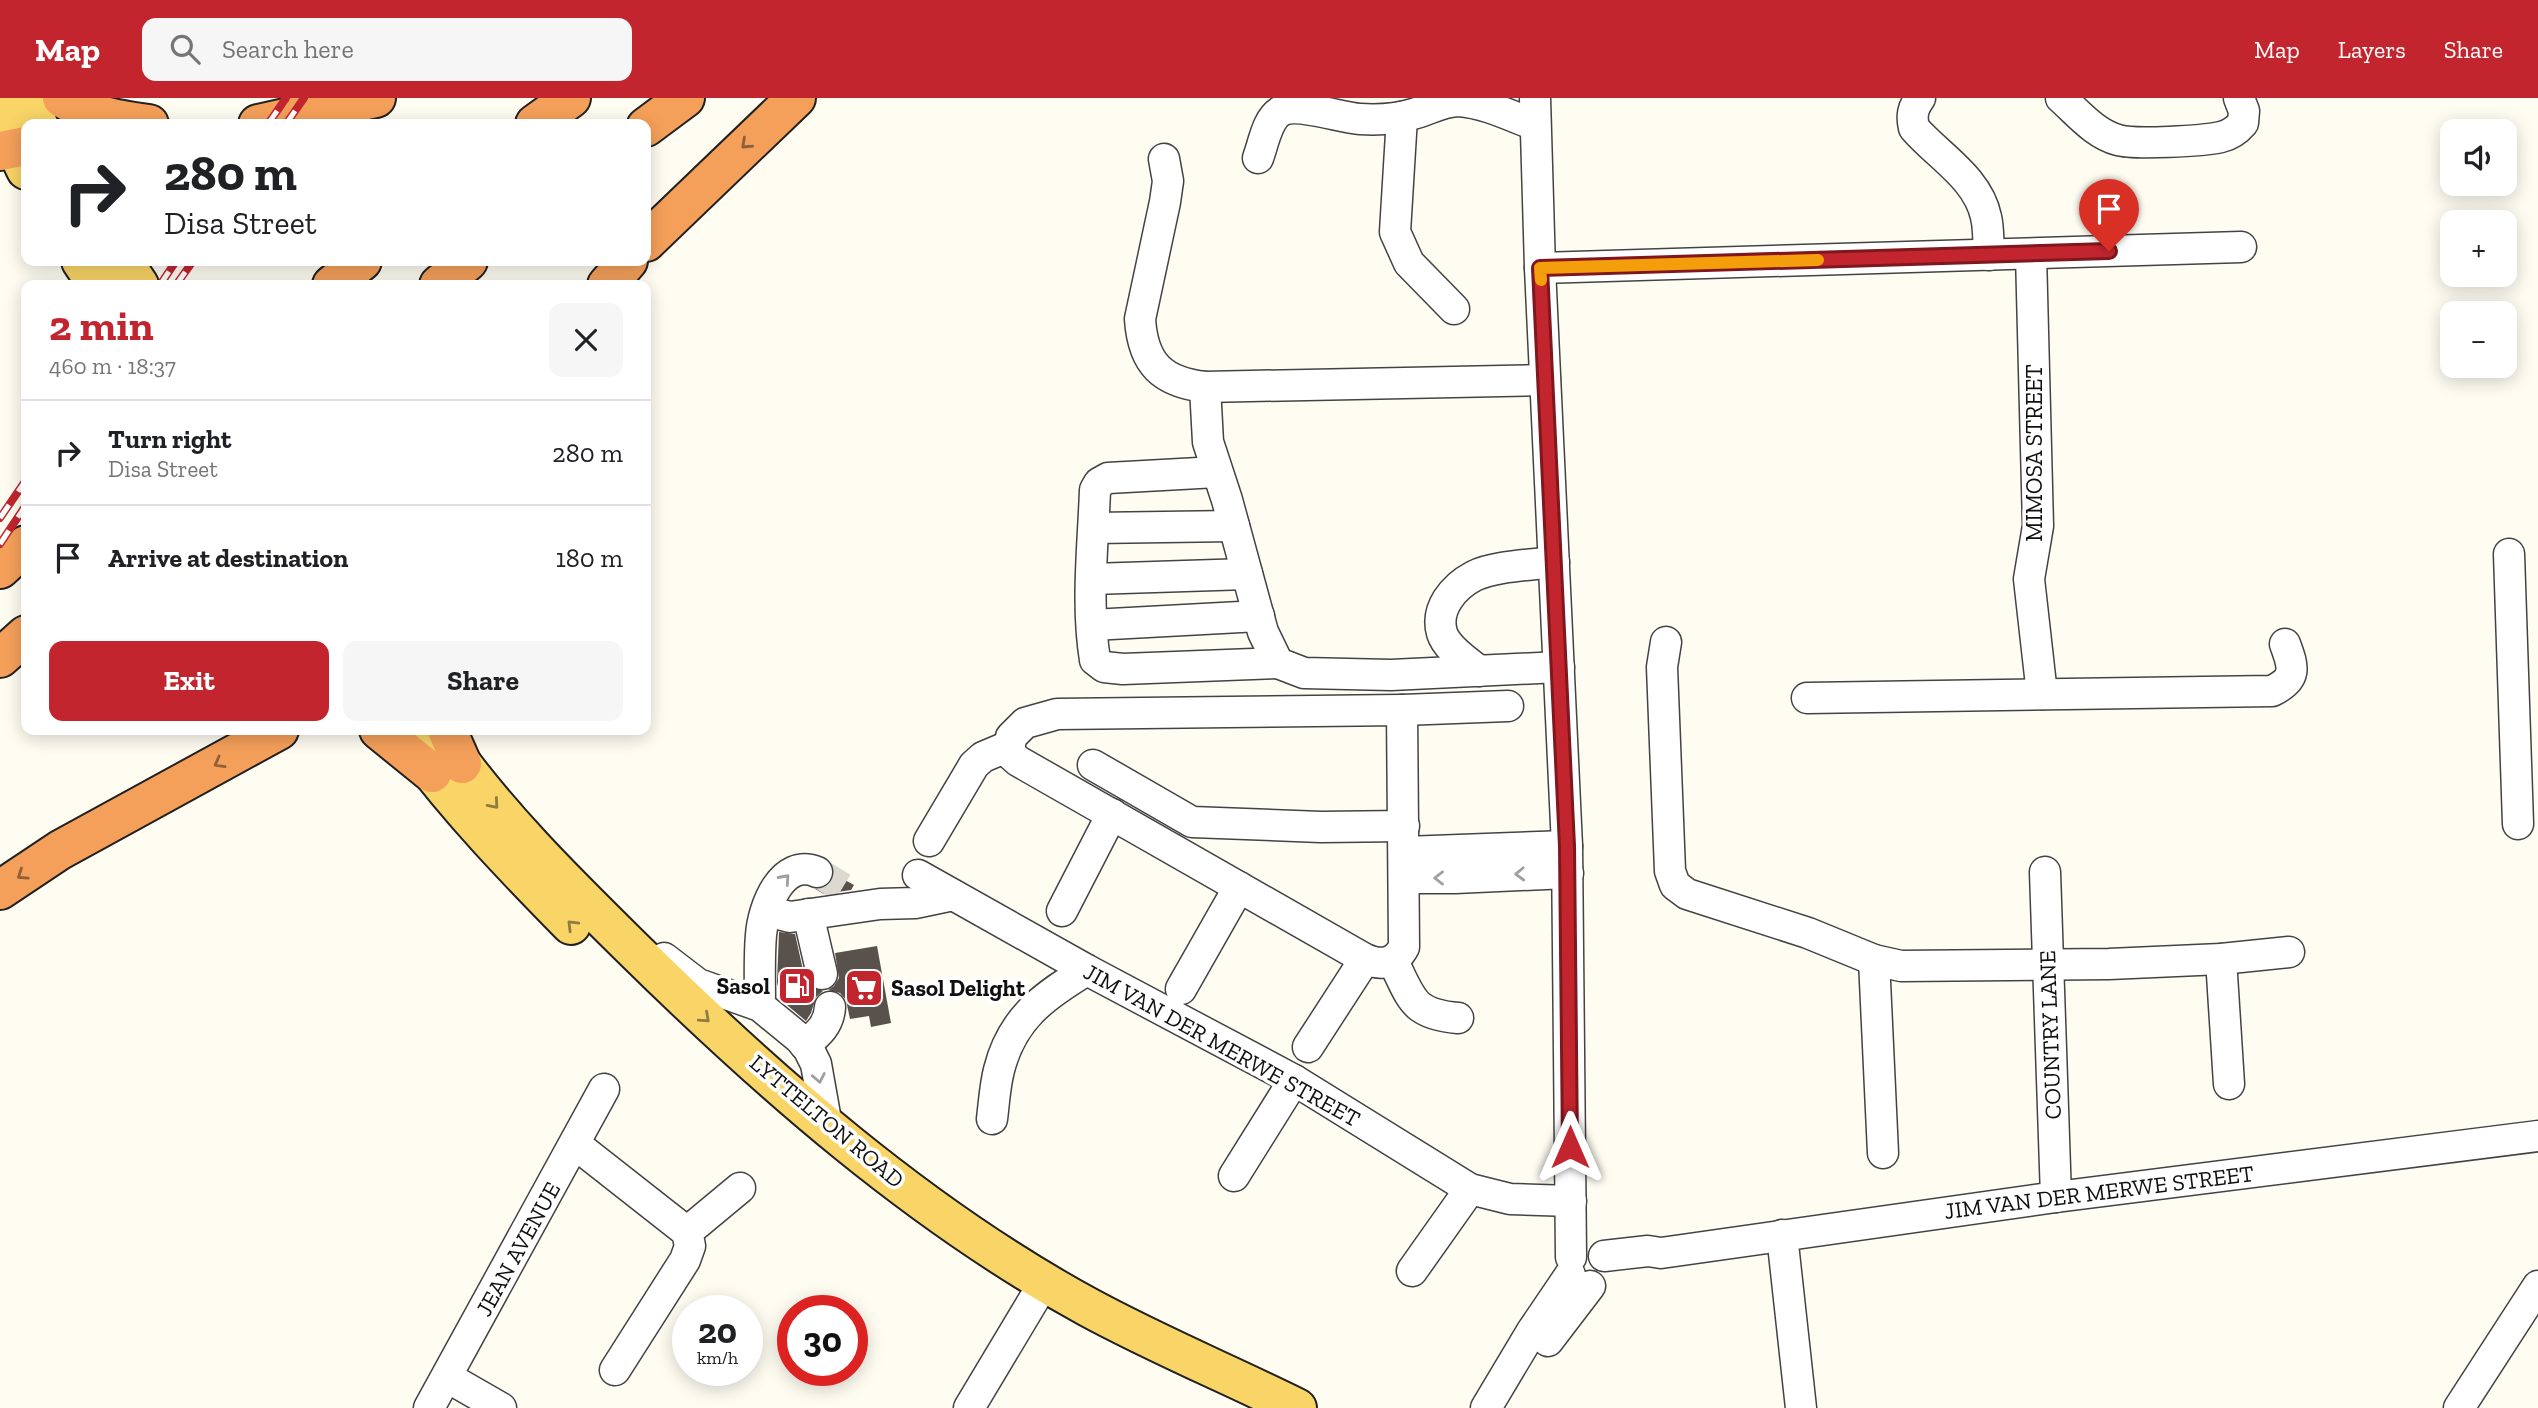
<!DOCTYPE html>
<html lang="en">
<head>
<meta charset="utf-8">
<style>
	:root { --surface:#fff; --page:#f6f6f6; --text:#202124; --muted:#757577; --line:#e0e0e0; --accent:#c2252e }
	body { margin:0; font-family:"Zilla Slab",serif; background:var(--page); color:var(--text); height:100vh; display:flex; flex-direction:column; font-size:26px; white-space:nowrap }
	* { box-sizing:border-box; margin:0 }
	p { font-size:23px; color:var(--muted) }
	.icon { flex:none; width:38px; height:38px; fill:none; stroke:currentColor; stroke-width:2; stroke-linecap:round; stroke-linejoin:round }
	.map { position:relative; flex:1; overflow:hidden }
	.panel { position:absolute; left:21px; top:182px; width:630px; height:455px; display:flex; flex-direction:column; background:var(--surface); border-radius:14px; box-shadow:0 4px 18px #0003 }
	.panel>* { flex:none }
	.guide { position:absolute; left:21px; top:21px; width:630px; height:147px; border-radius:14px; box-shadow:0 4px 18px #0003; background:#fff; color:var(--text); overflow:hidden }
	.buttons { position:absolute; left:2440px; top:21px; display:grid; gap:14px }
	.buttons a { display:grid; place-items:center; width:77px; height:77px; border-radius:14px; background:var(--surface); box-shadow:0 4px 18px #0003; font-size:35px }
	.speed { position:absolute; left:672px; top:1197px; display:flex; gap:14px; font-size:35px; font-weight:700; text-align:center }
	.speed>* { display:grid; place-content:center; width:91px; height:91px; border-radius:50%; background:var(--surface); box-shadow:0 4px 18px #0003; line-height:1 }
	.speed small { font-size:18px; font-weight:400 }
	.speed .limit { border:10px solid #d22; background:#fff; color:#111 }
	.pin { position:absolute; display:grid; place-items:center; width:60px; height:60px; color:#fff; margin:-72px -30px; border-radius:50% 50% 50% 0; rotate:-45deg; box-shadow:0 0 7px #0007 }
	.pin .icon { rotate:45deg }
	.me { position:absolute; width:77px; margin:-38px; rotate:0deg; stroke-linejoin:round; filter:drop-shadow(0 0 5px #0008) }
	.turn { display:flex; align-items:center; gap:24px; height:147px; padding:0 28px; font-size:32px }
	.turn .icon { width:91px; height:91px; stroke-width:2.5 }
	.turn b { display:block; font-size:49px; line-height:60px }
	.round { display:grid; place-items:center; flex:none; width:74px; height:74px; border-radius:14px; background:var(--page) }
	.headline { display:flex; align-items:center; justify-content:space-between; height:119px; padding:0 28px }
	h1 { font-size:42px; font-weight:700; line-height:52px; color:var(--accent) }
	.action { display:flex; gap:14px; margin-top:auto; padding:14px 28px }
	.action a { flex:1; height:80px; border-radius:14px; background:var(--accent); color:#fff; font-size:28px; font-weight:700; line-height:80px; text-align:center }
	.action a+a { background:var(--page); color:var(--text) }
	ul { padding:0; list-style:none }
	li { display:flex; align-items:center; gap:21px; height:105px; padding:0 28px; border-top:2px solid var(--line) }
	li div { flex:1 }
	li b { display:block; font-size:26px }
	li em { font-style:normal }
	header { display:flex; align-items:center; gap:42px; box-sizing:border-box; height:98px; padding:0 35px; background:var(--accent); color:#fff }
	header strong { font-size:33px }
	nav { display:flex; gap:38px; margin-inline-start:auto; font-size:24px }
	.search { width:490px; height:63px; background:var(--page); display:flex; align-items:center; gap:18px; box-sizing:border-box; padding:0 24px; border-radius:14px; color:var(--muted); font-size:26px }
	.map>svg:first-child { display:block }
	.building { fill:#59514c }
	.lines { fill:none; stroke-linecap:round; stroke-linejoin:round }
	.minor-tunnel { stroke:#dbd9d0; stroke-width:30; stroke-dasharray:30 15; stroke-linecap:butt }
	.minor-casing { stroke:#434343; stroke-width:33 }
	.major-casing { stroke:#212121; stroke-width:42 }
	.highway-casing { stroke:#212121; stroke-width:42 }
	.minor { stroke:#fff; stroke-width:30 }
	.major { stroke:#f9d568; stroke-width:38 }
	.highway { stroke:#f5a05a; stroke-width:38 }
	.rail-casing { stroke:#c2252e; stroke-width:8 }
	.rail { stroke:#fff; stroke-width:5; stroke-dasharray:16; stroke-linecap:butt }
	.oneway { stroke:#8e5f39 }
	.oneway2 { stroke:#907c40 }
	.oneway3 { stroke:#9f9f9f }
	.route-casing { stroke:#7e181e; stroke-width:18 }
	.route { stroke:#c2252e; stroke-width:12 }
	.slow { stroke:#f59e0b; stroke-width:12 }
	.labels { text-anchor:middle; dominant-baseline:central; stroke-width:7; stroke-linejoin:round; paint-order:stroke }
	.street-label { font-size:23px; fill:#101010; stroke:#fff }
	.poi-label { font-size:23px; font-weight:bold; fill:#101010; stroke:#fff; text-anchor:end }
</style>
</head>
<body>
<header>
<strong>Map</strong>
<div class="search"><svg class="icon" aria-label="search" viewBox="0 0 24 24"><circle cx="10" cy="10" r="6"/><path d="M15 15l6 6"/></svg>Search here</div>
<nav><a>Map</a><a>Layers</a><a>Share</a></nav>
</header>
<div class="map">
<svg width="2538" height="1310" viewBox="0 0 2538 1310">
	<rect width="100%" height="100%" fill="#fffcf2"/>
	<g class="building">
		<polygon points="834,776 854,787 851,792 824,796 815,791 823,790 829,786"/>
		<polygon points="779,834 795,836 805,881 810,888 823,893 816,899 811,915 806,923 781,902 777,884"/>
		<polygon points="877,848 891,925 871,929 869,918 850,921 846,902 840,895 828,892 834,888 839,880 835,855"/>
	</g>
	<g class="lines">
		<polyline class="minor-tunnel" points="817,774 850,794"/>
		<defs>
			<g id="minor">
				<polyline points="1535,0 1540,170 1567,748 1571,1159"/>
				<path d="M1920,0C1913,10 1911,17 1914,30C1938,58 1978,80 1986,119C1989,131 1988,145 1989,157"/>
				<path d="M2061,0C2078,15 2095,36 2118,42C2134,47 2203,43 2221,39C2230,37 2237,32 2243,25L2244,13L2239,0"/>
				<polyline points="1402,19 1395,134 1409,165 1454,211"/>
				<path d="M1258,60C1264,44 1267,21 1281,13C1296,4 1341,20 1360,21C1377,22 1397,21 1413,16C1429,12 1442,3 1459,3C1485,5 1511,18 1535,27"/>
				<path d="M1164,61L1168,83L1165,104L1140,221C1143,266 1162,284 1205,289L1545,282"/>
				<polyline points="2031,156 2038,428 2029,481 2042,596"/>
				<polyline points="1540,170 2241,149"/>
				<polyline points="1205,289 1208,344 1227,402 1263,534 1278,565 1304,575 1391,577 1559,569"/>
				<path d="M1217,374L1108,380L1099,385L1095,392C1093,448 1086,506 1095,562L1104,569L1123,571L1278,565"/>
				<polyline points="1094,430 1234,428"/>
				<polyline points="2509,456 2518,726"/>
				<polyline points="1092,481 1247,476"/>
				<polyline points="1092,527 1259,518"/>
				<polyline points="1666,544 1662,569 1670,773 1675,787 1687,796 1808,835 1874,862 1901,868 2109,866 2221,861 2289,854"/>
				<path d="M1479,573C1467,563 1447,551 1442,535C1435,511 1453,489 1474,478C1494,468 1531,467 1554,464"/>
				<path d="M1807,600L2272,593C2297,581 2294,570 2285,546"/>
				<path d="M1402,612L1404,849C1395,866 1382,868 1365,861L1018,663L1009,655L1011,639L1025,625L1057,616Z"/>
				<polyline points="1402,612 1508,608"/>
				<polyline points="1093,667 1192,724 1321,729 1404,728"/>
				<polyline points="929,743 974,667 983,659 1009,648"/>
				<polyline points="1405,754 1567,748"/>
				<polyline points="2045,774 2056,1099"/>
				<polyline points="918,777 1087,872 1294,982 1470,1091 1510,1101 1571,1103"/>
				<polyline points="1404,780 1455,780 1568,775"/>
				<polyline points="767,813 790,819 880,806 915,805 953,797"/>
				<polyline points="1062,813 1112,716"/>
				<polyline points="808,816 822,876"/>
				<polyline points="664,860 698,886 760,908 799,940 808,950 816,966 827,1028"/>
				<polyline points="2221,861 2229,986"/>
				<polyline points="1874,862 1883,1055"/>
				<path d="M1393,863C1412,901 1412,916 1458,920"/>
				<polyline points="1181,891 1239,789"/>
				<path d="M760,908C760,884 759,860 761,837C763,809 782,759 817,774"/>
				<path d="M805,947C818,936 829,927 830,909"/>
				<polyline points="1308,949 1365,861"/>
				<path d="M992,1021C994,1005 995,987 999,972C1012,920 1044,898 1087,872"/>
				<polyline points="575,1046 687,1134 690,1148 685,1162 615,1272"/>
				<polyline points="1234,1078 1294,982"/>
				<polyline points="687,1134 740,1090"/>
				<polyline points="1782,1137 1801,1310"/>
				<polyline points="1604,1158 1648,1153 1661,1155 2056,1099 2538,1038"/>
				<polyline points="1412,1173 1470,1091"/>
				<polyline points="1548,1243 1590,1188"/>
				<polyline points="447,1279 501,1310"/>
				<polyline points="429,1310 604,991"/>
				<polyline points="969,1310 1045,1183"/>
				<polyline points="1486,1310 1532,1233 1570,1177"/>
				<polyline points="2459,1310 2538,1188"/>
			</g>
			<g id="major">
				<polyline points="25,0 38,26"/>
				<polyline points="0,17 26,72"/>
				<polyline points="81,163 97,187"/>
				<polyline points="123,163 139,187"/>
				<path d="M443,640C497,717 564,783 631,849C767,983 919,1117 1088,1209C1156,1246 1228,1276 1297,1310"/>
				<path d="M411,647C459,712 515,770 571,827"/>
			</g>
			<g id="highway">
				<path d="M62,0C89,17 117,22 149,26"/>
				<polyline points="258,26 376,0"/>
				<polyline points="535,26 571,0"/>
				<polyline points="646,29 685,0"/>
				<polyline points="0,53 26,48"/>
				<polyline points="646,144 796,0"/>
				<polyline points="332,187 362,163"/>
				<polyline points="439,187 468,163"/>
				<polyline points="607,187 628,163"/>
				<polyline points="0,471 26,447"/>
				<polyline points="0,560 26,537"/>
				<polyline points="379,632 432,675"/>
				<polyline points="447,632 462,666"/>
				<polyline points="0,792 60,752 279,632"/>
			</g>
		</defs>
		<use href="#minor" class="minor-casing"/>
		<use href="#major" class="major-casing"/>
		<use href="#highway" class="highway-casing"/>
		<use href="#minor" class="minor"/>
		<use href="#major" class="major"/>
		<use href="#highway" class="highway"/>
		<defs>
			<g id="rail">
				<polyline points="268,26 286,0"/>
				<polyline points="286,26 304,0"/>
				<polyline points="160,187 176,163"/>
				<polyline points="176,187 193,163"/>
				<polyline points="0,420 26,382"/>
				<polyline points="0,446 26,407"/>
			</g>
		</defs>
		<use href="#rail" class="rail-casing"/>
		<use href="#rail" class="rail"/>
	</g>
	<defs><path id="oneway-chevron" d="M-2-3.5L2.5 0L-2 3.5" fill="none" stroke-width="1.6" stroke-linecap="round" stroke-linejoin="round" transform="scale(1.75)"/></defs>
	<g class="oneway">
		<use href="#oneway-chevron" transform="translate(746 46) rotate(137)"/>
		<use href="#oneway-chevron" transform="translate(219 665) rotate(151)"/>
		<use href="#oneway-chevron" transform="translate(22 777) rotate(146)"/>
	</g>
	<g class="oneway2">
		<use href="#oneway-chevron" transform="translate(494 706) rotate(49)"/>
		<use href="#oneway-chevron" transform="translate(572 827) rotate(-135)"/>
		<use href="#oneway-chevron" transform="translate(705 920) rotate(42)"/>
	</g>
	<g class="oneway3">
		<use href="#oneway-chevron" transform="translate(1520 776) rotate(178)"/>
		<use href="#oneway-chevron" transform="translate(1439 780) rotate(-180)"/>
		<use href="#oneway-chevron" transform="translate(785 781) rotate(-48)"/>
		<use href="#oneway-chevron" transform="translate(819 980) rotate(79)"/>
	</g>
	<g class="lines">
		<defs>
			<polyline id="route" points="1570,1049 1567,748 1540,170 2109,153"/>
		</defs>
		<use href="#route" class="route-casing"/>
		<use href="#route" class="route"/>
		<polyline class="slow" points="1541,182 1540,170 1818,162"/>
	</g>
	<defs>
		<symbol id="fuel-square" viewBox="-11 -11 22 22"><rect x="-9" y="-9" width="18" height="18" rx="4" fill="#c2252e" stroke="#fff"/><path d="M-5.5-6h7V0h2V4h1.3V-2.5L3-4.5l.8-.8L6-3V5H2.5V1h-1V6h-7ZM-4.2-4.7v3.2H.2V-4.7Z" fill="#fff"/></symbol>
		<symbol id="supermarket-square" viewBox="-11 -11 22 22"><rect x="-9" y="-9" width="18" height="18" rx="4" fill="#c2252e" stroke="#fff"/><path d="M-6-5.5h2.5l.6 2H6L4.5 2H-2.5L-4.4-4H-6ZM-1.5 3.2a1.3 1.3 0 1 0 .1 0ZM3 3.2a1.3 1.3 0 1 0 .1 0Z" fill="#fff"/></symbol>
	</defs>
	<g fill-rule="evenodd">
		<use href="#fuel-square" x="775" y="866" width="44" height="44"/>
		<use href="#supermarket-square" x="842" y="868" width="44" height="44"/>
	</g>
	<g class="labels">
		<g class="street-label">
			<text transform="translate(2034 355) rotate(-90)">MIMOSA STREET</text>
			<text transform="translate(2050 937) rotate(-92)">COUNTRY LANE</text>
			<text transform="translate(1222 947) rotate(29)">JIM VAN DER MERWE STREET</text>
			<text transform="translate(827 1023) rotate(40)">LYTTELTON ROAD</text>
			<text transform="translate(2099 1094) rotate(-7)">JIM VAN DER MERWE STREET</text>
			<text transform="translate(518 1151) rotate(-61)">JEAN AVENUE</text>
		</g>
		<g class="poi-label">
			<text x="770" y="888">Sasol</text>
			<text x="891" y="890" text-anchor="start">Sasol Delight</text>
		</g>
	</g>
</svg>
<div class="buttons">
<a><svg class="icon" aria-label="sound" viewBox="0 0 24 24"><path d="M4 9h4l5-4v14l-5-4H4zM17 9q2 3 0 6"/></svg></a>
<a>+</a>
<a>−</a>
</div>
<div class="speed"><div>20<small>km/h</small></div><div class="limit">30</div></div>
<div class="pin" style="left:2109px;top:153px;background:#d93025"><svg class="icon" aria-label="arrive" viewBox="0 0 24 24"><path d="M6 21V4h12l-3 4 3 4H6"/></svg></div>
<svg class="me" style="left:1570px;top:1049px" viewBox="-20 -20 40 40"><path d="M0-17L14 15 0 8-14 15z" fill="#c2252e" stroke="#fff" stroke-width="4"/></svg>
<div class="guide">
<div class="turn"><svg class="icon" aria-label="right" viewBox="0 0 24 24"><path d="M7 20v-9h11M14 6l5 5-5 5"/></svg><div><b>280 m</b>Disa Street</div></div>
</div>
<section class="panel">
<div class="headline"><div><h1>2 min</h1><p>460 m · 18:37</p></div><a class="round"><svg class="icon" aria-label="close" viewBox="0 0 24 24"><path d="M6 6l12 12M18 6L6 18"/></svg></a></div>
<ul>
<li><svg class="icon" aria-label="right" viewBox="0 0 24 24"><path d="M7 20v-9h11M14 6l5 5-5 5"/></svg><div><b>Turn right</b><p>Disa Street</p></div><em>280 m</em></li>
<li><svg class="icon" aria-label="arrive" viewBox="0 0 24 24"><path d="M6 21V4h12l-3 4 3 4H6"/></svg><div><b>Arrive at destination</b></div><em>180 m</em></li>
</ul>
<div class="action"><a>Exit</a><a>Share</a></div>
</section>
</div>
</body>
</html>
